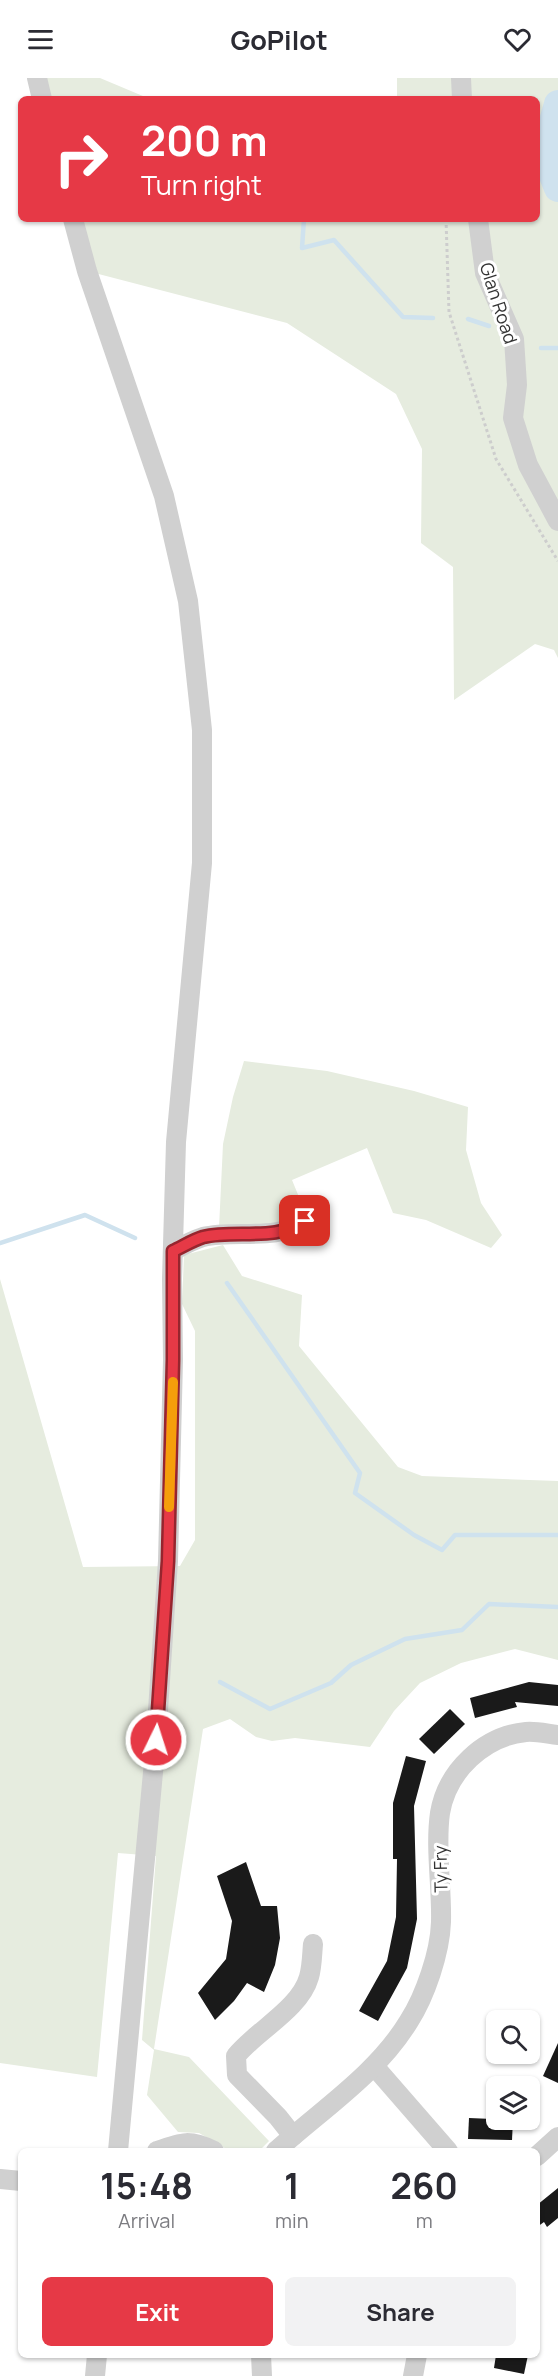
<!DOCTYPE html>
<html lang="en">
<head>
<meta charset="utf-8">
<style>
	:root { --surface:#fff; --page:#f2f2f3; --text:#2b2b33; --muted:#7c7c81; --accent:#e63946 }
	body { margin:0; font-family:Manrope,sans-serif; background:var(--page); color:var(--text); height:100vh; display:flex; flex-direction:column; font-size:22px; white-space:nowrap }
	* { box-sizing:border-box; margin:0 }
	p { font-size:20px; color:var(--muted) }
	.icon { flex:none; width:33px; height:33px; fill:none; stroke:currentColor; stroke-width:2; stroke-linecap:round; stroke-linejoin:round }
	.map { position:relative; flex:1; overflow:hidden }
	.sheet { position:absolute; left:18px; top:2070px; width:522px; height:210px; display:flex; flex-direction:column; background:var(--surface); border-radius:9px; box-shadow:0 2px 4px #0004 }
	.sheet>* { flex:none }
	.banner { position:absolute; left:18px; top:18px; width:522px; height:126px; border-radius:9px; box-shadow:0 2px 4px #0004; background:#e63946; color:#fff; overflow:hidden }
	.controls { position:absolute; left:486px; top:1932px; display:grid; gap:12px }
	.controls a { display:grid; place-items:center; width:54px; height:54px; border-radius:9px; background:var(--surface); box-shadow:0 2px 4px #0004; font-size:30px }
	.pin { position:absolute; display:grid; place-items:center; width:51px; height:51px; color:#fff; margin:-26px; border-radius:12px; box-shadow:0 3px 9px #0006 }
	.me { position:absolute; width:66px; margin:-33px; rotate:4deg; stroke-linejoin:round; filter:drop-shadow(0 0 4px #0008) }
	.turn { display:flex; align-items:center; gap:21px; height:126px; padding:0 24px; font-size:27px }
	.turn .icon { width:78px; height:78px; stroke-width:2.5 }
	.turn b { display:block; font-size:42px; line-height:51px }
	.eta { display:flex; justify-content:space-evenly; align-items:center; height:102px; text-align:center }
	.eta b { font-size:36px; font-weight:700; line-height:42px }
	.primary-button { display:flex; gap:12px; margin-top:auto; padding:12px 24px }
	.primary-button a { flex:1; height:69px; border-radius:9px; background:var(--accent); color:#fff; font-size:24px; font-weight:700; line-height:69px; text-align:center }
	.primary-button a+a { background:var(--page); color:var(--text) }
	header { display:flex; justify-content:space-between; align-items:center; height:78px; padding:0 24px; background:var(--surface); font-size:27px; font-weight:700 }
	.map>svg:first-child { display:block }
	.green { fill:#e6ecdf }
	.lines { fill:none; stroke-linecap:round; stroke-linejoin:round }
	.stream { stroke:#cfe2ee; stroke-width:4.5 }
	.river { stroke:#cfe2ee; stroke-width:28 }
	.building { fill:#1a1a1a }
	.path { stroke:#cdcdcd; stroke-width:3; stroke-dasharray:3 3; stroke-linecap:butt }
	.minor { stroke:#d0d0d0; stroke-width:20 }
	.route-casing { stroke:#96252e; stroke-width:15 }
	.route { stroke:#e63946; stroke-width:10 }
	.slow { stroke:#f59e0b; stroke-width:10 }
	.labels { text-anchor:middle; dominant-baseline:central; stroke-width:6; stroke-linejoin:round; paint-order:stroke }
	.street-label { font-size:18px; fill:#333; stroke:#fff }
</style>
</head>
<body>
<header><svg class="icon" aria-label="menu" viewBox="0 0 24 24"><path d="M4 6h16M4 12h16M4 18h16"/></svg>GoPilot<svg class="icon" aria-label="heart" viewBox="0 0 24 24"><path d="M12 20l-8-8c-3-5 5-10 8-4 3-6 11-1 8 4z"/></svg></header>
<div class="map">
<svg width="558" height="2298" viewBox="0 0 558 2298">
	<rect width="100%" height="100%" fill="#fff"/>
	<g class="green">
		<polygon points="37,0 100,0 150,21 42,21"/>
		<polygon points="397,0 558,0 558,580 554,572 535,566 454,622 453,489 421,465 422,371 396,316 287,245 87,193 73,141 537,141 537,21 397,21"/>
		<polygon points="244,983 327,993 414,1013 468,1029 466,1072 481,1125 502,1157 491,1170 426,1142 393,1135 367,1070 292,1102 299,1119 290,1138 280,1147 219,1150 223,1066 233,1019"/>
		<polygon points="223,1167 242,1198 302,1217 299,1268 398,1389 422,1398 558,1403 558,1582 515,1571 461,1585 420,1605 394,1633 370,1669 295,1660 272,1663 256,1659 230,1641 203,1651 154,1971 189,1979 269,2063 259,2073 230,2073 199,2055 178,2054 147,2017 154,1972 142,1962 156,1778 118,1775 97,1999 0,1985 0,1201 83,1489 180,1488 195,1462 195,1253 182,1226 184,1177"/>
	</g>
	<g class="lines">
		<g class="stream">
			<polyline points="304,141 302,170 334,162 403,239 433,240"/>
			<polyline points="468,241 489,248"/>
			<polyline points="541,270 558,270"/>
			<polyline points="0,1165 85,1137 135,1160"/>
			<polyline points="227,1205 360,1395 355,1415 414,1457 442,1472 455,1457 558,1457"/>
			<polyline points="220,1604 270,1631 331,1605 351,1587 405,1561 462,1552 489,1526 558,1529"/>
		</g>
		<polyline class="river" points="558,26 554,40 550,90 558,110"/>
	</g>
	<g class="building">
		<polygon points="529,1604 558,1607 558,1628 515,1624 517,1629 475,1640 470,1620"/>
		<polygon points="450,1631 465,1646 434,1676 419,1661"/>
		<polygon points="406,1678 426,1683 414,1728 417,1841 407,1890 378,1943 359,1933 387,1883 396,1839 397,1781 393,1781 393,1725"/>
		<polygon points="246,1784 261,1828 277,1828 280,1860 275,1887 264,1914 247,1905 234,1923 215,1942 198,1915 226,1881 232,1843 217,1798"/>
		<polygon points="558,1965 558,2005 543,1998"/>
		<polygon points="469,2040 513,2042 512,2062 468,2061"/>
		<polygon points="558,2110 558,2140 547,2149 544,2144 537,2149 537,2127"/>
		<polygon points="496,2277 528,2277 524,2296 494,2290"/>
	</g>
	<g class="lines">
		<polyline class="path" points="446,141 449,234 496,381 558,483"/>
		<g class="minor">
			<polyline points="37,0 42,21"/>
			<polyline points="461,0 462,21"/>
			<polyline points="73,141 87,193 164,418 188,523 202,652 202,785 176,1064 172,1201 173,1282 168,1483 156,1662 118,2073"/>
			<polyline points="478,141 485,195 514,261 517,307 513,340 528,387 558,443"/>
			<path d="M173,1173C182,1168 193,1162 203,1159C235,1151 276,1164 305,1143"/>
			<polyline points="374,1988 448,2073"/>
			<path d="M293,2058L278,2039L237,1997L236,1978C256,1953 300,1931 309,1899C312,1889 312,1877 313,1866"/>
			<path d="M157,2073C182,2064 190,2061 214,2073"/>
			<path d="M276,2073C321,2032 377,1996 409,1943C425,1918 440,1875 441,1844C442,1809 435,1770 440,1735C447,1693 484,1658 526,1654C536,1653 548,1656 558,1657"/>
			<polyline points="537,2078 558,2059"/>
			<polyline points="0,2101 21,2103"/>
			<polyline points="261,2277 262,2298"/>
			<polyline points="95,2298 97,2277"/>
			<polyline points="413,2298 417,2277"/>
		</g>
	</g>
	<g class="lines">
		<defs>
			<path id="route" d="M156,1662L168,1483L173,1282V1173C182,1169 193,1162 203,1159C235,1151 276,1164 305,1143"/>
		</defs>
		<use href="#route" class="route-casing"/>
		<use href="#route" class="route"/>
		<polyline class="slow" points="169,1429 173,1304"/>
	</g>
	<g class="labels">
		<g class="street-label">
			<text transform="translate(499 225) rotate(72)">Glan Road</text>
			<text transform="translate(440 1791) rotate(-91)">Ty Fry</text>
		</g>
	</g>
</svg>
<div class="controls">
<a><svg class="icon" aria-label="search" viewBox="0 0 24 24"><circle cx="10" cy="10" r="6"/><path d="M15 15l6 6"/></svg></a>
<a><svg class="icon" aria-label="layers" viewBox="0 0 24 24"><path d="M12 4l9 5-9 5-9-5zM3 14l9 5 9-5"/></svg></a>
</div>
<div class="pin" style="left:305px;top:1143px;background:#d93025"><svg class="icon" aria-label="arrive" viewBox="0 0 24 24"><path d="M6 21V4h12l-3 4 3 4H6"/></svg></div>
<svg class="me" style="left:156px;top:1662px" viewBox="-20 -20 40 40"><circle r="17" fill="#e63946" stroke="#fff" stroke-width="3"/><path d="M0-11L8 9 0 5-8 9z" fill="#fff"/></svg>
<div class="banner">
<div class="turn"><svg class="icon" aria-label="right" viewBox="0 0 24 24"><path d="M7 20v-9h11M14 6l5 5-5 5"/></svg><div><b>200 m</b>Turn right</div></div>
</div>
<section class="sheet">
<div class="eta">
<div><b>15:48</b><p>Arrival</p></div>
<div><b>1</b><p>min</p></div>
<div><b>260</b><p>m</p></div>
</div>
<div class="primary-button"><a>Exit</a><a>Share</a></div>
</section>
</div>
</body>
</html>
